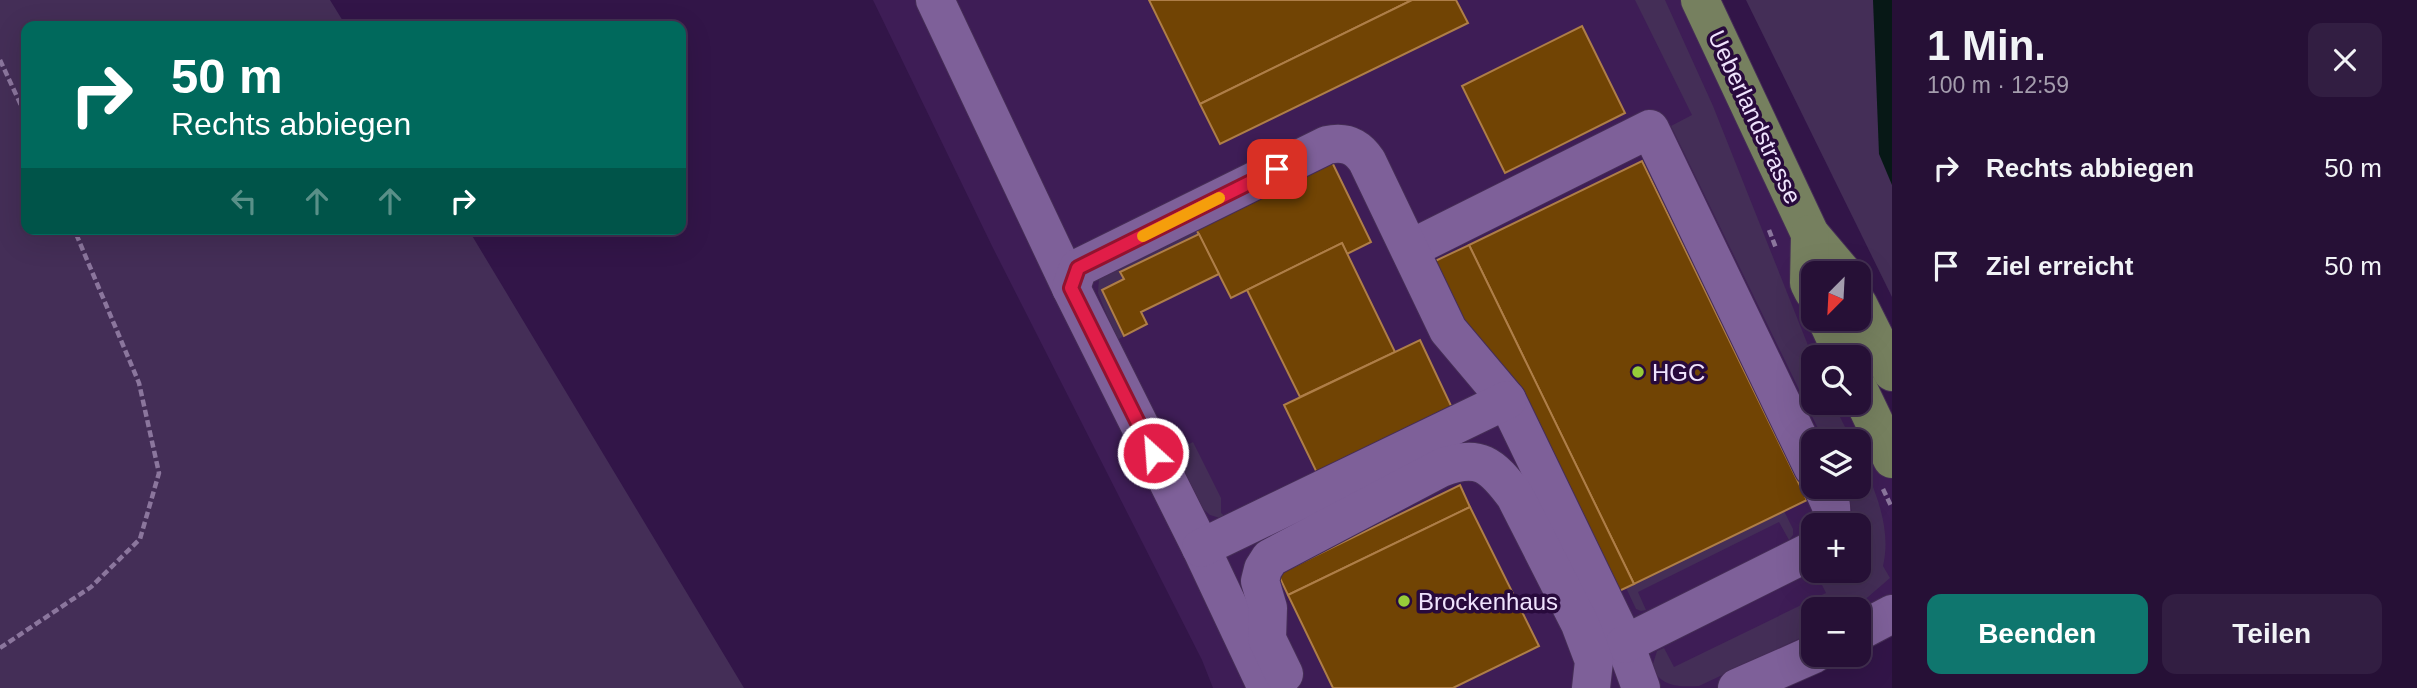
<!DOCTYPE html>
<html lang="de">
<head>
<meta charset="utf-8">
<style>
	:root { --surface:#261036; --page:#321e42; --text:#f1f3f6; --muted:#a49dad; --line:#423051; --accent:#0f766e }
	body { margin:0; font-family:Arial,sans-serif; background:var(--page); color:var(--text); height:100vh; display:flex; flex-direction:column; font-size:26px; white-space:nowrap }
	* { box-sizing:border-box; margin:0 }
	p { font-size:23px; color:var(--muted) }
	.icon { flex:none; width:38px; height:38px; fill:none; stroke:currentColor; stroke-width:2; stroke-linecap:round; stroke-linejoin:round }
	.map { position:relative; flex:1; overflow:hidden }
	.drawer { display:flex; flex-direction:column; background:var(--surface); width:525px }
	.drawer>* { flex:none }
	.top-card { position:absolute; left:21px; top:21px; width:665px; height:214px; border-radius:14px; box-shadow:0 7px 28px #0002,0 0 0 2px var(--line); background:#00695c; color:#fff; overflow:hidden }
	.needle { width:46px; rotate:204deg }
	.controls { position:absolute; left:1801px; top:261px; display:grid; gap:14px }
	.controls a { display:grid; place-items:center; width:70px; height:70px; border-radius:14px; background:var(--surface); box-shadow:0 7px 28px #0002,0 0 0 2px var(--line); font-size:35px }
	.pin { position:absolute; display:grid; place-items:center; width:60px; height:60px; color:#fff; margin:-30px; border-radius:14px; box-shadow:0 4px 10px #0006 }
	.me { position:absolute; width:77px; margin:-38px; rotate:334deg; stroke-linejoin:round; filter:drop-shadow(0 0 5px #0008) }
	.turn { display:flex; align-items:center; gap:24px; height:147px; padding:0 35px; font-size:32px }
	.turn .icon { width:91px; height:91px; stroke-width:2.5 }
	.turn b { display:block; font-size:49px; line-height:60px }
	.lanes { display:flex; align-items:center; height:66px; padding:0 35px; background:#0003; justify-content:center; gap:35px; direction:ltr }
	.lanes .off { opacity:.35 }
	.round { display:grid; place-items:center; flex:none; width:74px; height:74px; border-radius:14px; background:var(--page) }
	.headline { display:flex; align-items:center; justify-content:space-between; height:119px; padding:0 35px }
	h1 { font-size:42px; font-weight:600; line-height:52px }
	.button { display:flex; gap:14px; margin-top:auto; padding:14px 35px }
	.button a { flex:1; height:80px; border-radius:14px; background:var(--accent); color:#fff; font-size:28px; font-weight:600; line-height:80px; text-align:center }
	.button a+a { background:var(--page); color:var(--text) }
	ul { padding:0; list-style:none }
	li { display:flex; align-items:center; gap:21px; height:98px; padding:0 35px }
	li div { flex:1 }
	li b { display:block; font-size:26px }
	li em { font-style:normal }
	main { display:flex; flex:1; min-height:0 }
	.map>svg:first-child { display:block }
	.built { fill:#3e1d56; fill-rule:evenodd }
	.green { fill:#442e57 }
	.water { fill:#071816 }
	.building { fill:#714404; stroke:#ae7e48; stroke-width:2 }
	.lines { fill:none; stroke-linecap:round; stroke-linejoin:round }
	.minor-casing { stroke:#452d56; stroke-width:40 }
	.major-casing { stroke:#452d56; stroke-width:40 }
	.path { stroke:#8b769d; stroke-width:4.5; stroke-dasharray:7 3.5; stroke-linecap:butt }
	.minor { stroke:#7e6099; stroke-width:38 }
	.major { stroke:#76805f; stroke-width:38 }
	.route-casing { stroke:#92132f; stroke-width:18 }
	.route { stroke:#e11d48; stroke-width:12 }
	.slow { stroke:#f59e0b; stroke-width:12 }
	.poi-dot { fill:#97cc39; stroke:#280a3c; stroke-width:2.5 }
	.labels { text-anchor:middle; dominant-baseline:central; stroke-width:7; stroke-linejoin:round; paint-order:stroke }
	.street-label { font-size:24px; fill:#efe3fd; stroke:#280a3c }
	.poi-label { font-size:24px; fill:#efe3fd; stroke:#280a3c; text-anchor:start }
</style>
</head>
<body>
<main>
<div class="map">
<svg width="1892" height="688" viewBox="0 0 1892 688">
	<rect width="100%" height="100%" fill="#321548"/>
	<path class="built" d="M873,0H1697L1844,357H1813V402H1858L1892,457V614L1859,632L1858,609H1813V654L1737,688H1213L1202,660L992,246ZM1813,441H1858V486H1813ZM1813,525H1858V570H1813Z"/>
	<g class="green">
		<polygon points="0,0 330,0 346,26 26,26 26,229 468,229 744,688 0,688"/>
		<polygon points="1635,0 1665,0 1713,106 1813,358 1813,402 1833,403 1852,441 1824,441 1671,126 1692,115"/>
		<polygon points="1746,0 1892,0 1892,297"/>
		<polygon points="1191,219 1199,234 1121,272 1124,279 1102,290 1124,336 1117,340 1098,293 1099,278"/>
		<polygon points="1193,442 1221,498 1221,513 1230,521 1210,515 1202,508 1174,452"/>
		<path d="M1859,455C1875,489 1892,528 1883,566L1890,578L1854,609H1813V632L1699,686C1679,687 1661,687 1652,667L1657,651L1664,648L1674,667L1826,593L1816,573L1820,571L1858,570V525H1851L1853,517L1846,487L1858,486Z"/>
		<polygon points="1784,511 1793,529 1793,535 1789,540 1779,522 1638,592 1646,610 1641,611 1636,609 1607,547 1635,584"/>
	</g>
	<polygon class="water" points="1873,0 1892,0 1892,185 1879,154"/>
	<g class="building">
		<polygon points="1149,0 1412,0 1200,104"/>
		<polygon points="1412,0 1456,0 1468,23 1220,144 1200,104"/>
		<polygon points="1582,26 1625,113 1505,173 1462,86"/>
		<polygon points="1331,160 1371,242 1347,254 1342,243 1231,298 1195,227"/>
		<polygon points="1642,161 1807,500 1634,584 1469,245"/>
		<polygon points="1199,234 1219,274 1141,312 1147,324 1124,336 1102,290 1124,279 1120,272"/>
		<polygon points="1342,243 1395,352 1300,397 1247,290"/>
		<polygon points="1469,245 1634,584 1598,601 1433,262"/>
		<polygon points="1420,340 1453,410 1318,475 1284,405"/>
		<polygon points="1460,485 1470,507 1288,595 1278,574"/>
		<polygon points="1470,507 1539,646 1453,688 1333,688 1288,595"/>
	</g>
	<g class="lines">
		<defs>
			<g id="minor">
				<polyline points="935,0 1071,288 1201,548 1267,688"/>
				<polyline points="1410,249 1650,129 1813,468"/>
				<path d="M1071,288L1078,268L1327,145C1345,141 1357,146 1367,161L1448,330L1507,400L1625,644L1641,688"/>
				<polyline points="1822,486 1831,506 1832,525"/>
				<polyline points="1201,548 1507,400"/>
				<polyline points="1858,632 1892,614"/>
				<polyline points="1625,644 1813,550"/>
				<path d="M1284,674L1267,639L1268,608L1260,581L1263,569L1270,558L1441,468C1479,453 1492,465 1515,496L1580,624L1594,661L1591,688"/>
				<polyline points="1737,688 1814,654"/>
			</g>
			<g id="major">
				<polyline points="1700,0 1810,234 1843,273"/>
				<polyline points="1810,234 1809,283 1813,291"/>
				<polyline points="1858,304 1892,372"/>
				<polyline points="1826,318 1844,357"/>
				<polyline points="1858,388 1892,459"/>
			</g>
		</defs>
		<use href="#minor" class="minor-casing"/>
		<use href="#major" class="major-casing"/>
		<g class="path">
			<polyline points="0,60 26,116"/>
			<polyline points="1769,230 1776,248"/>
			<polyline points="1883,489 1892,508"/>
			<polyline points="0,648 91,587 140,539 159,473 139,383 74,229"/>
		</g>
		<use href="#minor" class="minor"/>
		<use href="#major" class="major"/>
	</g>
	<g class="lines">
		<defs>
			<polyline id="route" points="1153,453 1071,288 1078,268 1277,169"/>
		</defs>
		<use href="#route" class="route-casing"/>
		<use href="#route" class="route"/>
		<polyline class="slow" points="1143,236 1219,198"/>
	</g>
	<g class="poi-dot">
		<circle cx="1638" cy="372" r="7"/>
		<circle cx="1404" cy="601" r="7"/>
	</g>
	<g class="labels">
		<g class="street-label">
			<text transform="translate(1755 117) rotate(65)">Ueberlandstrasse</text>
		</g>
		<g class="poi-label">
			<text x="1652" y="372">HGC</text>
			<text x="1418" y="601">Brockenhaus</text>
		</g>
	</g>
</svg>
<div class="controls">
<a><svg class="needle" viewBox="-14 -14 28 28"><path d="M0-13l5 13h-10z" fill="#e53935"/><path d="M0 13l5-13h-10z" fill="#a49dad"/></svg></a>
<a><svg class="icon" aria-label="search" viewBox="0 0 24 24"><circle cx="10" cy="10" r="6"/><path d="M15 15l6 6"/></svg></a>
<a><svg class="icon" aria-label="layers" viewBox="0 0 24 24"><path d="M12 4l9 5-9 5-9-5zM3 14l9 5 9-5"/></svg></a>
<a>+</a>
<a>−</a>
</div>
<div class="pin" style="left:1277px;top:169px;background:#d93025"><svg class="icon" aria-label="arrive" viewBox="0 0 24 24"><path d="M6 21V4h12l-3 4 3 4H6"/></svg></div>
<svg class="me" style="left:1153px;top:453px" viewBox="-20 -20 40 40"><circle r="17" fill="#e11d48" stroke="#fff" stroke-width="3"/><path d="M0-11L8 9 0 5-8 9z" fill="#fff"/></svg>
<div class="top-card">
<div class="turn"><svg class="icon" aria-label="right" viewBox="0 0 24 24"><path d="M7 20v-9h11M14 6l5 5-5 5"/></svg><div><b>50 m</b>Rechts abbiegen</div></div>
<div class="lanes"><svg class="icon off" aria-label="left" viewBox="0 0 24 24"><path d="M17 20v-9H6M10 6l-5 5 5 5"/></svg><svg class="icon off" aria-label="ahead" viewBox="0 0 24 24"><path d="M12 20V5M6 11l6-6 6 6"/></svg><svg class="icon off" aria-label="ahead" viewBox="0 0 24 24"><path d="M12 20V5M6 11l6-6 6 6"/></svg><svg class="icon" aria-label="right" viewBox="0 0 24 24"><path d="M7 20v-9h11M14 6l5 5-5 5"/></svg></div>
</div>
</div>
<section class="drawer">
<div class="headline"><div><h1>1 Min.</h1><p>100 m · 12:59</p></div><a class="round"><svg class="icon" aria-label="close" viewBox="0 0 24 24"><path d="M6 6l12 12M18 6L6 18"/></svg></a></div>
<ul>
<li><svg class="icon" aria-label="right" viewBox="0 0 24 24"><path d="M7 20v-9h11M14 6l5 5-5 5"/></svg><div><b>Rechts abbiegen</b></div><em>50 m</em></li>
<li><svg class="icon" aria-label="arrive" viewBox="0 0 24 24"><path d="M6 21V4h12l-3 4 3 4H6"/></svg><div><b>Ziel erreicht</b></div><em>50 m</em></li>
</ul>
<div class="button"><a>Beenden</a><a>Teilen</a></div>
</section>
</main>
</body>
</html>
